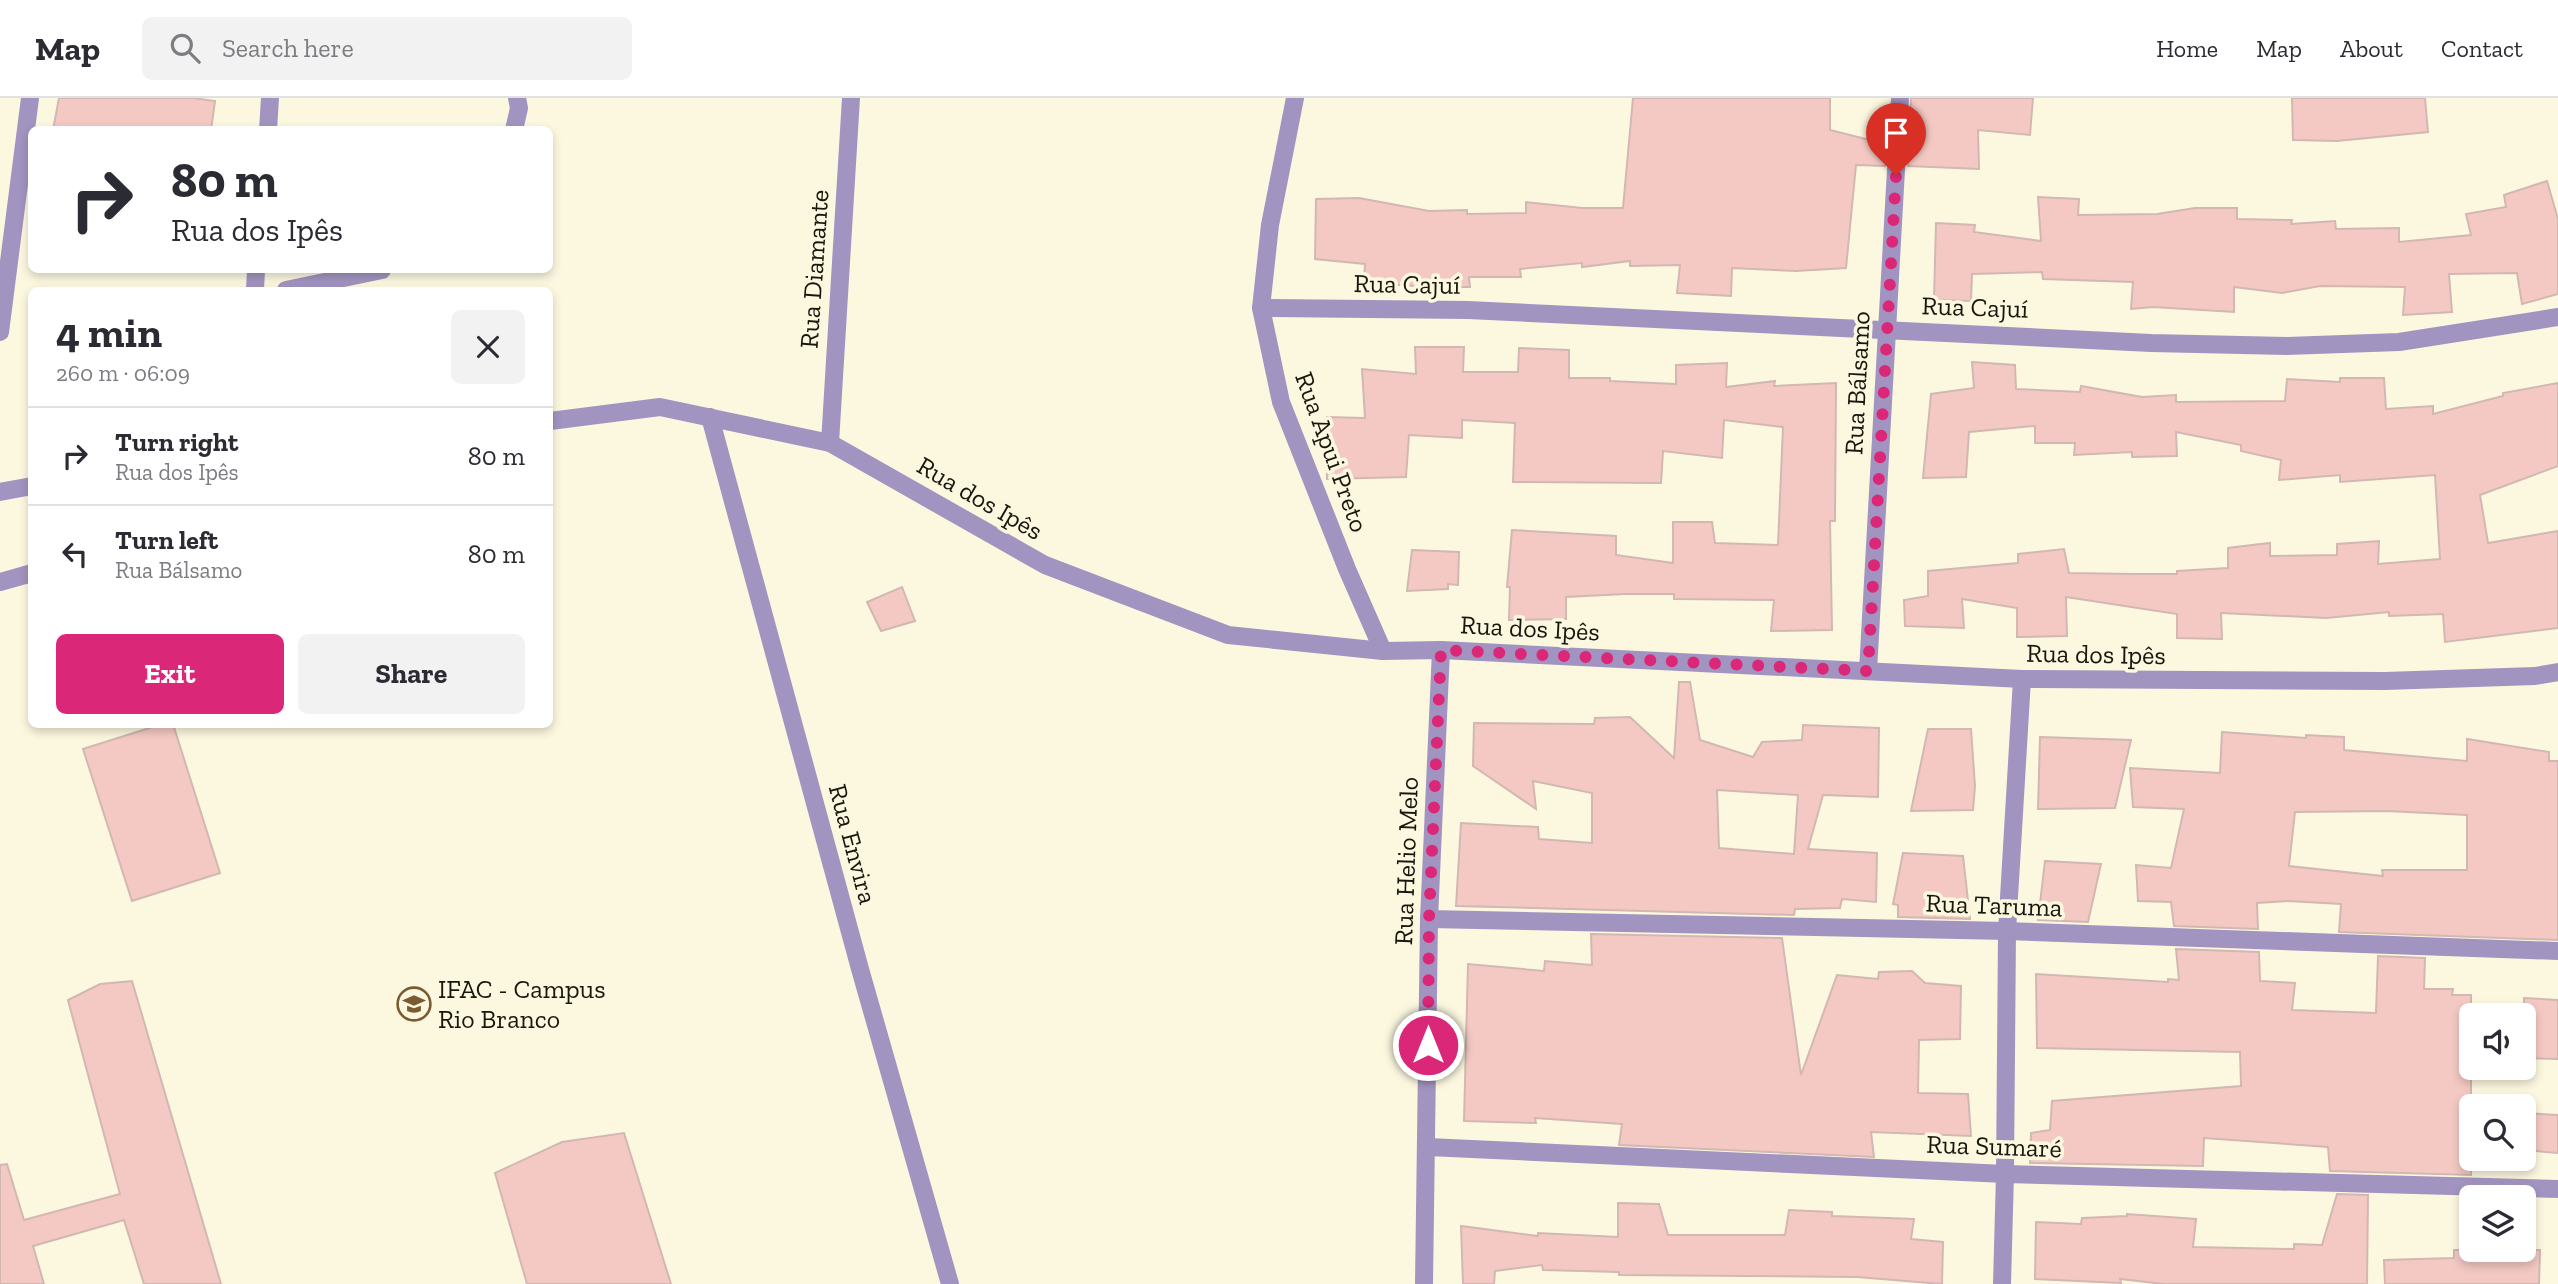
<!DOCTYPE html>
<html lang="en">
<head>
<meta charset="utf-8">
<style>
	:root { --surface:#fff; --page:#f2f2f3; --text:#2b2b33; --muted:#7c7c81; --line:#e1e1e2; --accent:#db2777 }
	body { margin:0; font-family:"Zilla Slab",serif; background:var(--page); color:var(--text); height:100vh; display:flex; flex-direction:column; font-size:26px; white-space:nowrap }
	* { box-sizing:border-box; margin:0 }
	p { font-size:23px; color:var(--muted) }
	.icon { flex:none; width:38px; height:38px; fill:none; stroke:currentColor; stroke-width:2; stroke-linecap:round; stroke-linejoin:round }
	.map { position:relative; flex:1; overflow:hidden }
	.sheet { position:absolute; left:28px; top:189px; width:525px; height:441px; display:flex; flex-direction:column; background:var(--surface); border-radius:10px; box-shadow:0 4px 10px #0003 }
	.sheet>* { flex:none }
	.guide { position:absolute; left:28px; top:28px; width:525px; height:147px; border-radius:10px; box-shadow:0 4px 10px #0003; background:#fff; color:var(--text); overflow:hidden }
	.buttons { position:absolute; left:2459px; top:905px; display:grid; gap:14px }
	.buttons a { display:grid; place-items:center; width:77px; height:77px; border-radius:10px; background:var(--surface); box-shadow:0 4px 10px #0003; font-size:35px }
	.pin { position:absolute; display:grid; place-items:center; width:60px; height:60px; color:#fff; margin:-72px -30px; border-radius:50% 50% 50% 0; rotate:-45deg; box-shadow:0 0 7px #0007 }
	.pin .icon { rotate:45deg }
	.me { position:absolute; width:77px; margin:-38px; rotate:0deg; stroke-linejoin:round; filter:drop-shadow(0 0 5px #0008) }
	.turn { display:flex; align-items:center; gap:24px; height:147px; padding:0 28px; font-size:32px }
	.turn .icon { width:91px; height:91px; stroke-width:2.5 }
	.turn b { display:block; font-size:49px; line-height:60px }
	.round { display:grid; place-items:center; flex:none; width:74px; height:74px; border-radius:10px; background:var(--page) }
	.headline { display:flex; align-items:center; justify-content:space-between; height:119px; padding:0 28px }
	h1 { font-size:42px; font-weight:800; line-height:52px }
	.button { display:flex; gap:14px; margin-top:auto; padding:14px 28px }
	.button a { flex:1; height:80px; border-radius:10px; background:var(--accent); color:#fff; font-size:28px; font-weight:800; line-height:80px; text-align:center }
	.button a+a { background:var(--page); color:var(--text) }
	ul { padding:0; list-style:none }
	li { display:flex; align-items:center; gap:21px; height:98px; padding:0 28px; border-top:2px solid var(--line) }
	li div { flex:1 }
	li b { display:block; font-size:26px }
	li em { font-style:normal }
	header { display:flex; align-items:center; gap:42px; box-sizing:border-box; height:98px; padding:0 35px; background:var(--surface); border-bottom:2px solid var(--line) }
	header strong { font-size:33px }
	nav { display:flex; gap:38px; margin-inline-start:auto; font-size:24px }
	.search { width:490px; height:63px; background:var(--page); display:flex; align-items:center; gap:18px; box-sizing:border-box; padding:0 24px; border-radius:10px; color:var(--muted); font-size:26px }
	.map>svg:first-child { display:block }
	.building { fill:#f5c9c3; stroke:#d2b7b3; stroke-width:2; fill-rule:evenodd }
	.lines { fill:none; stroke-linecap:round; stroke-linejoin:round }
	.minor { stroke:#a294c0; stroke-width:18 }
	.tertiary { stroke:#a294c0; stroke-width:18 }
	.route { stroke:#db2777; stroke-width:12; stroke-dasharray:0 21.6 }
	.labels { text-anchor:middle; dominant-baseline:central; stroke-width:7; stroke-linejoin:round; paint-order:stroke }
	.street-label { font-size:26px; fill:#18170e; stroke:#fcf8e0 }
	.poi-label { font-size:26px; fill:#18170e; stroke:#fcf8e0; text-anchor:start }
</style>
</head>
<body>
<header>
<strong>Map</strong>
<div class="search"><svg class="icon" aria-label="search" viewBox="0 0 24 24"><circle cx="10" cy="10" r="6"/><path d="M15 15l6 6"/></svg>Search here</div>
<nav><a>Home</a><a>Map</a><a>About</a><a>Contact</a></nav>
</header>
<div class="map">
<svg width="2558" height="1186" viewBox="0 0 2558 1186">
	<rect width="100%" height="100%" fill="#fcf8e0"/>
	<g class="building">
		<polygon points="59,0 193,0 215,3 211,32 53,32"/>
		<polygon points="1633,0 1830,0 1830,32 1886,46 1885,68 1856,67 1846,170 1796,173 1732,170 1731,198 1677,195 1680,167 1630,168 1630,163 1582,169 1582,165 1520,171 1521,179 1469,179 1470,189 1426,189 1364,184 1365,166 1315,161 1316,101 1359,100 1429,113 1467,112 1467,116 1526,115 1526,104 1582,110 1623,110"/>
		<polygon points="1911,0 2033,0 2030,37 1978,32 1979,71 1908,68"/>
		<polygon points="2292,0 2425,0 2428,34 2337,43 2293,42"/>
		<polygon points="2547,83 2558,121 2558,196 2522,206 2517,175 2449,176 2452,214 2403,217 2405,189 2320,188 2282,195 2234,189 2234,214 2153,209 2131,211 2133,184 2043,181 2042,174 1972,176 1971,203 1934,202 1936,125 1975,127 1974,134 2041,143 2038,99 2079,101 2078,117 2157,116 2195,110 2237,110 2237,121 2292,122 2291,126 2335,123 2336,131 2399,130 2399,144 2471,137 2466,116 2506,109 2504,97"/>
		<polygon points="1415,249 1464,249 1463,274 1518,274 1519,250 1569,252 1569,280 1610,280 1610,283 1676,286 1676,267 1727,265 1726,289 1775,283 1774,288 1836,285 1835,423 1830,423 1832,532 1771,533 1774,502 1674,501 1674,496 1625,496 1566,499 1566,521 1509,522 1510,489 1507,489 1512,432 1616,438 1616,457 1673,465 1673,424 1712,424 1715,445 1778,447 1783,329 1724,322 1722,360 1663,353 1661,385 1513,384 1515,325 1462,322 1462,340 1409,337 1406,379 1327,381 1327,319 1365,320 1362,271 1416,276"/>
		<polygon points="1972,264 2015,267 2016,291 2080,294 2081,288 2142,299 2176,297 2176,304 2285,303 2287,281 2340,284 2340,280 2384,280 2386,311 2433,308 2433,316 2503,298 2503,295 2558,285 2558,368 2480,397 2488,445 2558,433 2558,530 2445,544 2443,516 2389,518 2389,514 2326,520 2221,515 2222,541 2177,540 2177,516 2066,499 2067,538 2017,539 2017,510 1962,501 1964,530 1905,528 1904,502 1928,498 1928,473 2018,465 2018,456 2064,451 2069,475 2133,476 2177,476 2177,473 2228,470 2228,450 2270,445 2270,458 2337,457 2337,446 2379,443 2378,466 2440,461 2435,377 2340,384 2340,377 2279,382 2281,362 2241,353 2241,347 2176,334 2177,358 2132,359 2132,354 2074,357 2075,345 2035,345 2035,328 1969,334 1966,379 1923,380 1931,296 1974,290"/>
		<polygon points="1412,452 1459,454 1458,487 1448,486 1448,491 1407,493"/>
		<polygon points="902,489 915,523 881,533 867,504"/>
		<path d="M1679,584H1690L1700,642L1753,659L1762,644L1802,642L1803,627L1879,630L1878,699L1823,697L1808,751L1877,755L1876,804L1842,801L1840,810L1795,811L1794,817L1456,808L1461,725L1538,729L1539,741L1592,745V695L1533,683L1536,711L1473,668L1474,625L1594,626L1595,620L1630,619L1674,660ZM1717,692L1798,697L1794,756L1719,750Z"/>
		<polygon points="162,626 173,626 220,775 132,803 83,651"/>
		<polygon points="1928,631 1971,631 1975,688 1973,712 1911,713"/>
		<path d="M2222,634L2306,640V637L2344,639V652L2467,663V641L2549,654V663H2558V842L2339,834L2341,806L2288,803L2257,805L2258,831L2174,828L2171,804L2138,803L2136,767L2171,770L2184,711L2133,709L2130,670L2220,675ZM2387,713L2467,717V772H2382L2383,778L2289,768L2295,714Z"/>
		<polygon points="2040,639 2131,642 2115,710 2038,711"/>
		<polygon points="1903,755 1963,758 1970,821 1898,819 1898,807 1893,806"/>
		<polygon points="2045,763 2101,766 2088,824 2038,822"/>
		<polygon points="1591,836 1782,840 1801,977 1837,877 1878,881 1879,874 1912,873 1925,885 1961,888 1960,941 1919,942 1918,995 1968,996 1971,1038 1871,1034 1874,1059 1619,1047 1622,1026 1535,1020 1536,1025 1464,1023 1468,866 1544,873 1545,863 1592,867"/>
		<polygon points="2176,851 2259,854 2260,883 2295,885 2292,912 2376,915 2378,858 2425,860 2424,891 2453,891 2452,897 2471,897 2471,1077 2330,1073 2328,1049 2204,1040 2203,1068 2030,1065 2031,1035 2050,1032 2052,1003 2241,988 2240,954 2037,950 2036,876 2168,884 2168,881 2179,882"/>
		<polygon points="132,883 221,1186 144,1186 124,1122 33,1148 44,1186 0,1186 0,1067 7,1066 24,1122 120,1096 68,902 100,886"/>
		<polygon points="2524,900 2558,902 2558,961 2524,960"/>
		<polygon points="2524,1015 2558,1017 2558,1055 2524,1052"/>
		<polygon points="624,1035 671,1186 527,1186 495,1075 562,1044"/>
		<polygon points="2337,1096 2368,1097 2367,1186 2164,1186 2120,1181 2121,1185 2035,1181 2036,1124 2081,1126 2082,1120 2127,1118 2127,1116 2196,1121 2193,1149 2294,1151 2294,1146 2322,1147"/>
		<polygon points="1618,1105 1659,1106 1668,1137 1785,1137 1789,1112 1832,1114 1832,1118 1914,1121 1911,1141 1943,1144 1942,1186 1857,1179 1619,1177 1619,1174 1543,1172 1542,1167 1495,1173 1494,1186 1463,1186 1461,1128 1538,1138 1538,1135 1618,1139"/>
		<polygon points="2454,1152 2540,1152 2539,1186 2385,1186 2384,1162 2454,1160"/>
	</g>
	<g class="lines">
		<g class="minor">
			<polyline points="1295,0 1270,127 1261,210 1281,304 1347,471 1383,553"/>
			<polyline points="268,32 270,0"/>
			<polyline points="514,32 519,10 517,0"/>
			<polyline points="255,192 256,172"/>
			<polyline points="286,192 382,172"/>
			<polyline points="1261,210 1468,212 2151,245 2287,248 2399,244 2558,219"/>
			<polyline points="0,234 30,0"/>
			<polyline points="710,319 860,871 950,1186"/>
			<polyline points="830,345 851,0"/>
			<polyline points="0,394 32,388"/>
			<polyline points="1868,573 1900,0"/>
			<polyline points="1429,821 2007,833 2558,853"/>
			<polyline points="1428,1049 2005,1076 2558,1091"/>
			<polyline points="1424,1186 1429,821 1441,552"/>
			<polyline points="2002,1186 2005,1076 2007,833 2022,581"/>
		</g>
		<g class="tertiary">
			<polyline points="550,323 660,309 830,345 1045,467 1228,537 1383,553 1441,552 2022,581 2385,583 2535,578 2558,574"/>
			<polyline points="0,484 32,475"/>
		</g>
	</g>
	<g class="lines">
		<polyline class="route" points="1428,947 1429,821 1441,552 1868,573 1896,77"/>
	</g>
	<defs>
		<symbol id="university-ring" viewBox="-11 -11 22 22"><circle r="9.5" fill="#fcf8e0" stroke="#7a5a2f" stroke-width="1.5"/><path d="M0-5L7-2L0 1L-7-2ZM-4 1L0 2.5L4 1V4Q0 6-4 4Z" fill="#7a5a2f"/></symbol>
	</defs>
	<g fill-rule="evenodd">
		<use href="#university-ring" x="395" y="887" width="38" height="38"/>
	</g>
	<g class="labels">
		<g class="street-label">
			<text transform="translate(814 171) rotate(-86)">Rua Diamante</text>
			<text transform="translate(1407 186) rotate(1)">Rua Cajuí</text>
			<text transform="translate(1975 209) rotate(2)">Rua Cajuí</text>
			<text transform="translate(1857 285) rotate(-87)">Rua Bálsamo</text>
			<text transform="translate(1332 354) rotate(70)">Rua Apui Preto</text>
			<text transform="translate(980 400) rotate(30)">Rua dos Ipês</text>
			<text transform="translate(1530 530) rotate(3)">Rua dos Ipês</text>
			<text transform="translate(2096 556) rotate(1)">Rua dos Ipês</text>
			<text transform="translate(853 746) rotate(75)">Rua Envira</text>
			<text transform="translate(1406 763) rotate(-88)">Rua Helio Melo</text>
			<text transform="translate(1994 807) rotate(2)">Rua Taruma</text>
			<text transform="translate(1994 1048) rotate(2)">Rua Sumaré</text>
		</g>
		<g class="poi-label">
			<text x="438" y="891">IFAC - Campus<tspan x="438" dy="30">Rio Branco</tspan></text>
		</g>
	</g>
</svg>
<div class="buttons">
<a><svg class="icon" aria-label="sound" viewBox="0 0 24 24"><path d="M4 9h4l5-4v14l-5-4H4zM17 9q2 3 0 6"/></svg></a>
<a><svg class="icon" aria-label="search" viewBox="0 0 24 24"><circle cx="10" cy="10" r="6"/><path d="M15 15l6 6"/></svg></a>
<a><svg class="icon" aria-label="layers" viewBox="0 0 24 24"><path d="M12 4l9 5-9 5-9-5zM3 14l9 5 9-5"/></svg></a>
</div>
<div class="pin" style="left:1896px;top:77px;background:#d93025"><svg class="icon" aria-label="arrive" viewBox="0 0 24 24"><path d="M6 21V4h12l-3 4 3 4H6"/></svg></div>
<svg class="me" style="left:1428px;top:947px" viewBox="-20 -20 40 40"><circle r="17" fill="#db2777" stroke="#fff" stroke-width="3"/><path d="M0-11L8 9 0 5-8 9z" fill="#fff"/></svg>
<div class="guide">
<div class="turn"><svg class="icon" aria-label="right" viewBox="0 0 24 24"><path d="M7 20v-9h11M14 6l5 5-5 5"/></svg><div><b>80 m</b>Rua dos Ipês</div></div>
</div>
<section class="sheet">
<div class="headline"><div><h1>4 min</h1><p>260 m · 06:09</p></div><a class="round"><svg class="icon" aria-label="close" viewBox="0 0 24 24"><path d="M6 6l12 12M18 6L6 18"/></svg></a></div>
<ul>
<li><svg class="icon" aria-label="right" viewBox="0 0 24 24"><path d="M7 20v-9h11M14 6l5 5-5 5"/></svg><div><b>Turn right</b><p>Rua dos Ipês</p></div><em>80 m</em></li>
<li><svg class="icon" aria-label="left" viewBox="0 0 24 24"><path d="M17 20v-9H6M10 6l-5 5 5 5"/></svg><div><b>Turn left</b><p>Rua Bálsamo</p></div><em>80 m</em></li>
</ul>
<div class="button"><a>Exit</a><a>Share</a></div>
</section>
</div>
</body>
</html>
